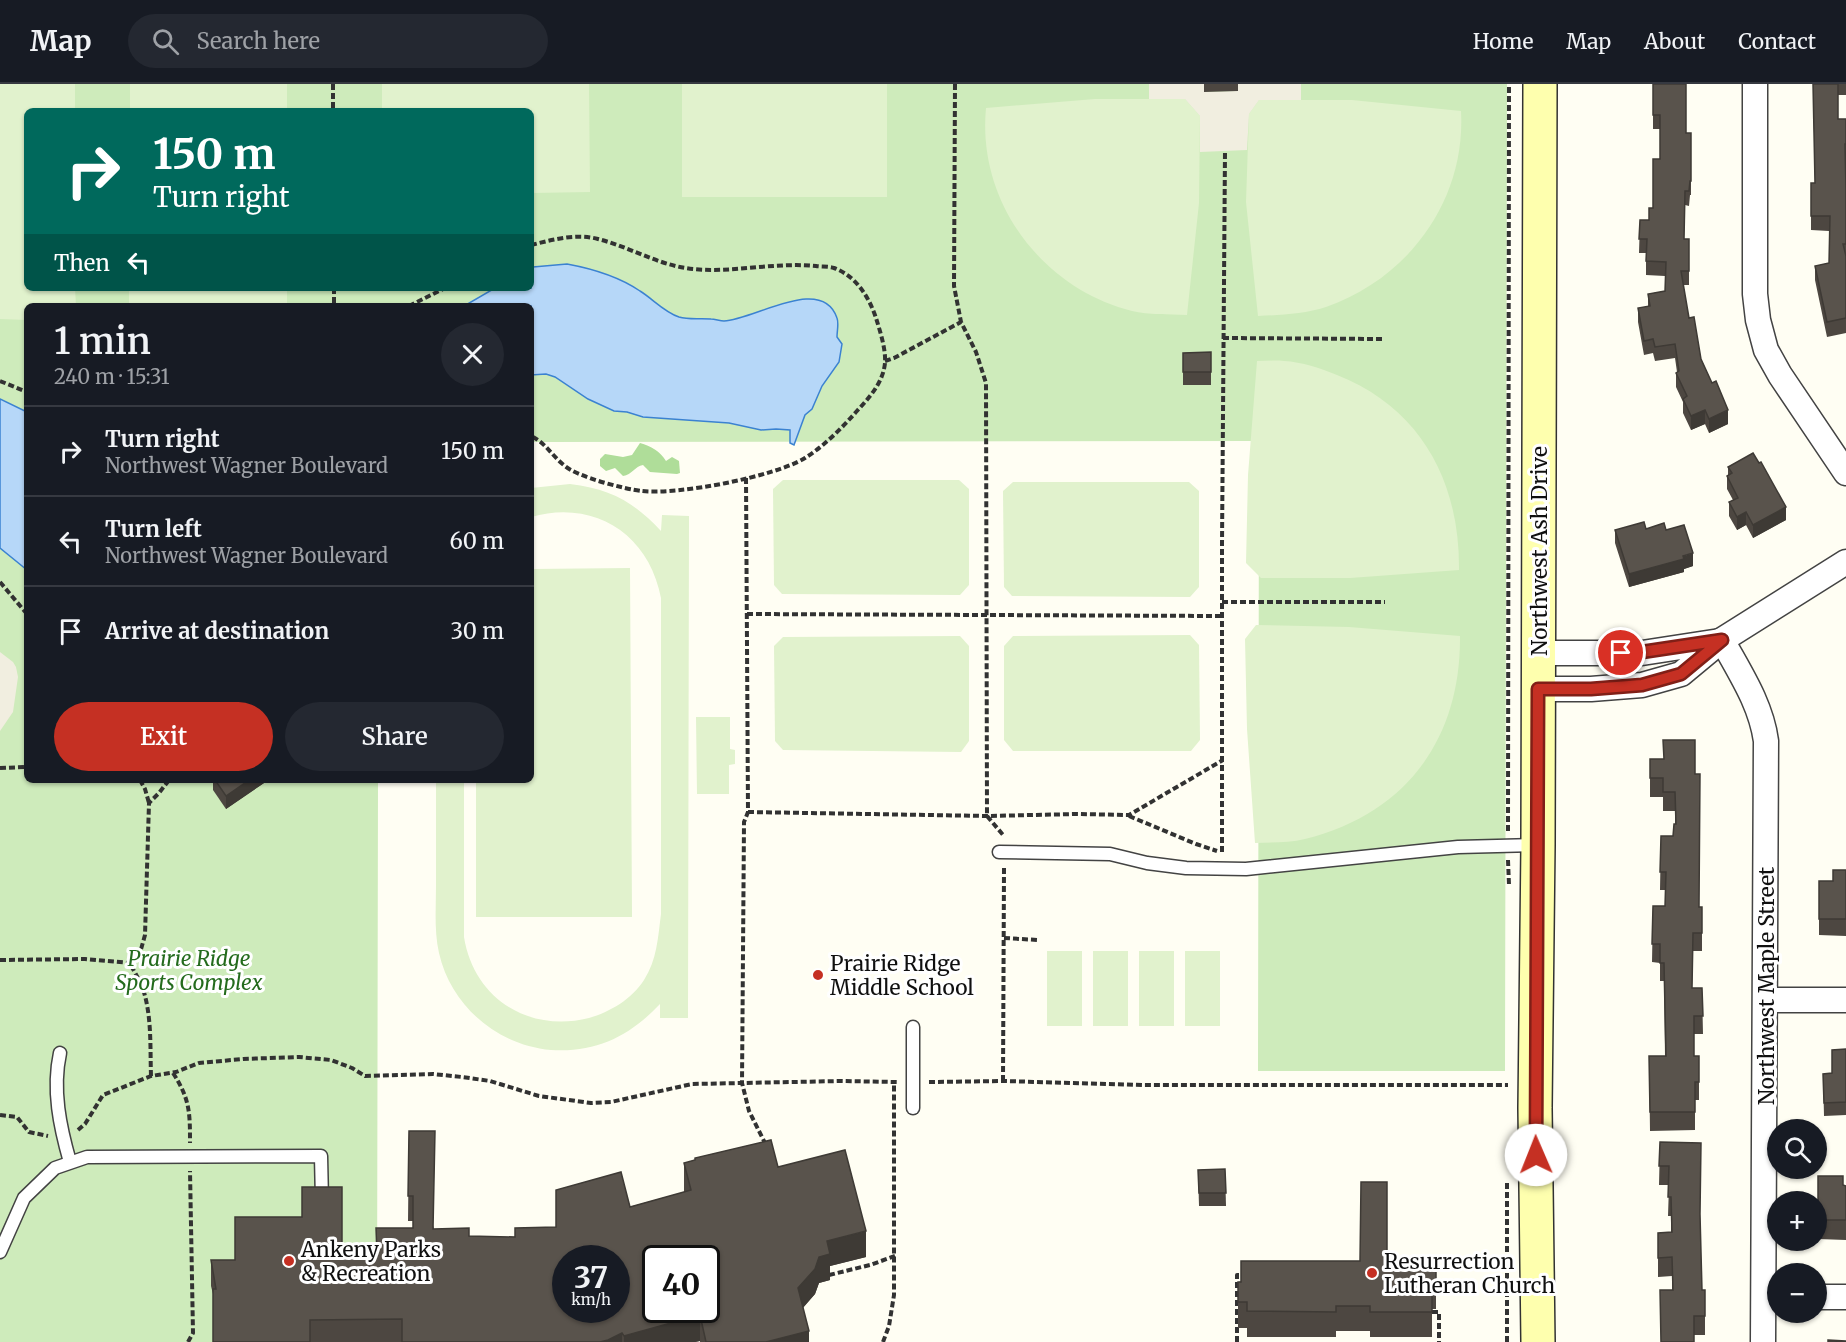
<!DOCTYPE html>
<html lang="en">
<head>
<meta charset="utf-8">
<style>
	:root { --surface:#171b24; --page:#242831; --text:#f1f3f6; --muted:#9ea1a6; --line:#363941; --accent:#c53023 }
	body { margin:0; font-family:Merriweather,serif; background:var(--page); color:var(--text); height:100vh; display:flex; flex-direction:column; font-size:22px; white-space:nowrap }
	* { box-sizing:border-box; margin:0 }
	p { font-size:20px; color:var(--muted) }
	.icon { flex:none; width:33px; height:33px; fill:none; stroke:currentColor; stroke-width:2; stroke-linecap:round; stroke-linejoin:round }
	.map { position:relative; flex:1; overflow:hidden }
	.side { position:absolute; left:24px; top:219px; width:510px; height:480px; display:flex; flex-direction:column; background:var(--surface); border-radius:9px; box-shadow:0 2px 4px #0004 }
	.side>* { flex:none }
	.banner { position:absolute; left:24px; top:24px; width:510px; height:183px; border-radius:9px; box-shadow:0 2px 4px #0004; background:#00695c; color:#fff; overflow:hidden }
	.fabs { position:absolute; left:1767px; top:1035px; display:grid; gap:12px }
	.fabs a { display:grid; place-items:center; width:60px; height:60px; border-radius:50%; background:var(--surface); box-shadow:0 2px 4px #0004; font-size:30px }
	.speed { position:absolute; left:552px; top:1161px; display:flex; gap:12px; font-size:30px; font-weight:700; text-align:center }
	.speed>* { display:grid; place-content:center; width:78px; height:78px; border-radius:50%; background:var(--surface); box-shadow:0 2px 4px #0004; line-height:1 }
	.speed small { font-size:15px; font-weight:400 }
	.speed .limit { border:3px solid #111; border-radius:9px; background:#fff; color:#111 }
	.pin { position:absolute; display:grid; place-items:center; width:51px; height:51px; color:#fff; margin:-26px; border:3px solid #fff; border-radius:50%; box-shadow:0 2px 6px #0007 }
	.me { position:absolute; width:66px; margin:-33px; rotate:359deg; stroke-linejoin:round; filter:drop-shadow(0 0 4px #0008) }
	.turn { display:flex; align-items:center; gap:21px; height:126px; padding:0 30px; font-size:27px }
	.turn .icon { width:78px; height:78px; stroke-width:2.5 }
	.turn b { display:block; font-size:42px; line-height:51px }
	.then { display:flex; align-items:center; height:57px; padding:0 30px; background:#0003; gap:12px; font-size:22px }
	.round { display:grid; place-items:center; flex:none; width:63px; height:63px; border-radius:32px; background:var(--page) }
	.headline { display:flex; align-items:center; justify-content:space-between; height:102px; padding:0 30px }
	h1 { font-size:36px; font-weight:600; line-height:45px }
	.action { display:flex; gap:12px; margin-top:auto; padding:12px 30px }
	.action a { flex:1; height:69px; border-radius:36px; background:var(--accent); color:#fff; font-size:24px; font-weight:600; line-height:69px; text-align:center }
	.action a+a { background:var(--page); color:var(--text) }
	ul { padding:0; list-style:none }
	li { display:flex; align-items:center; gap:18px; height:90px; padding:0 30px; border-top:2px solid var(--line) }
	li div { flex:1 }
	li b { display:block; font-size:22px }
	li em { font-style:normal }
	header { display:flex; align-items:center; gap:36px; box-sizing:border-box; height:84px; padding:0 30px; background:var(--surface); border-bottom:2px solid var(--line) }
	header strong { font-size:28px }
	nav { display:flex; gap:33px; margin-inline-start:auto; font-size:21px }
	.search { width:420px; height:54px; background:var(--page); display:flex; align-items:center; gap:15px; box-sizing:border-box; padding:0 21px; border-radius:33px; color:var(--muted); font-size:22px }
	.map>svg:first-child { display:block }
	.green { fill:#ceebbb; fill-rule:evenodd }
	.forest { fill:#afdd99 }
	.pitch { fill:#e1f2cd }
	.plaza { fill:#f1eee0 }
	.water { fill:#b6d7f8; stroke:#3b82d1; stroke-width:1.5 }
	.lines { fill:none; stroke-linecap:round; stroke-linejoin:round }
	.lane-casing { stroke:#434343; stroke-width:15 }
	.street-casing { stroke:#434343; stroke-width:27 }
	.secondary-casing { stroke:#323232; stroke-width:36 }
	.path { stroke:#323232; stroke-width:4; stroke-dasharray:6 3; stroke-linecap:butt }
	.lane { stroke:#fff; stroke-width:12 }
	.street { stroke:#fff; stroke-width:24 }
	.secondary { stroke:#feffae; stroke-width:33 }
	.wall { fill:#4d4741 }
	.shaded-wall { fill:#3e3a35 }
	.building { fill:#59534c; stroke:#3e3a35; stroke-width:1.5; fill-rule:evenodd }
	.route-casing { stroke:#801f17; stroke-width:15 }
	.route { stroke:#c53023; stroke-width:10 }
	.poi-dot { fill:#c53023; stroke:#fff; stroke-width:2 }
	.labels { text-anchor:middle; dominant-baseline:central; stroke-width:6; stroke-linejoin:round; paint-order:stroke }
	.street-label { font-size:21px; fill:#101010; stroke:#fff }
	.park-label { font-size:21px; font-style:italic; fill:#246b1d; stroke:#fff }
	.poi-label { font-size:21px; fill:#101010; stroke:#fff; text-anchor:start }
</style>
</head>
<body>
<header>
<strong>Map</strong>
<div class="search"><svg class="icon" aria-label="search" viewBox="0 0 24 24"><circle cx="10" cy="10" r="6"/><path d="M15 15l6 6"/></svg>Search here</div>
<nav><a>Home</a><a>Map</a><a>About</a><a>Contact</a></nav>
</header>
<div class="map">
<svg width="1846" height="1258" viewBox="0 0 1846 1258">
	<rect width="100%" height="100%" fill="#fffef3"/>
	<path class="green" d="M0,0H1507L1505,987H1258L1259,357L531,358V222H27V696H378L377,1258H0ZM27,27H531V204H27Z"/>
	<path class="forest" d="M640,359C651,362 660,367 666,377L672,373L679,377L680,389L677,390L650,388L643,381C635,382 632,391 623,392L615,384L606,387L600,382V375L605,370L623,373L632,371Z"/>
	<g class="pitch">
		<polygon points="0,0 75,0 75,27 27,27 27,204 75,204 76,222 27,222 27,236 0,235"/>
		<rect x="130" y="0" width="157" height="27"/>
		<polygon points="382,0 589,0 590,108 531,109 531,27 382,27"/>
		<rect x="682" y="0" width="205" height="113"/>
		<path d="M1095,15H1185L1200,32L1199,119L1187,231C1168,230 1149,231 1132,227C1041,204 977,117 986,24Z"/>
		<path d="M1259,16H1352L1461,27C1466,116 1409,194 1326,223C1305,230 1280,231 1258,232L1246,118L1249,30Z"/>
		<rect x="129" y="204" width="158" height="18"/>
		<path d="M1257,277C1266,277 1275,276 1284,277C1302,278 1320,284 1337,291C1421,324 1460,398 1459,486L1350,494H1261L1246,479L1248,391Z"/>
		<polygon points="783,396 959,396 969,405 969,501 960,511 782,510 774,501 773,405"/>
		<polygon points="1013,398 1189,398 1199,407 1199,503 1190,513 1012,512 1004,503 1003,407"/>
		<path d="M570,400C610,405 633,417 661,447L662,431L689,432L688,934H660V920C630,952 596,969 551,966C497,961 451,922 439,869C434,847 436,823 436,801C436,766 436,731 436,696H464V853C474,915 529,949 589,934C610,928 632,915 644,896C657,876 658,853 661,830V514C649,450 594,415 531,433V404Z"/>
		<polygon points="630,484 632,833 476,833 476,696 531,696 531,485"/>
		<path d="M1256,541L1349,543L1460,552C1461,655 1406,730 1305,755C1289,759 1271,758 1255,759L1247,645L1245,555Z"/>
		<polygon points="1190,551 1199,561 1200,656 1191,667 1013,667 1004,656 1004,562 1013,552"/>
		<polygon points="960,552 969,562 969,657 961,668 783,666 775,657 774,562 783,553"/>
		<polygon points="696,633 730,633 730,665 735,666 735,680 729,681 729,710 697,710"/>
		<rect x="1047" y="867" width="35" height="75"/>
		<rect x="1093" y="867" width="35" height="75"/>
		<rect x="1139" y="867" width="35" height="75"/>
		<rect x="1185" y="867" width="35" height="75"/>
	</g>
	<g class="plaza">
		<polygon points="1149,0 1204,0 1204,8 1237,7 1238,0 1301,0 1301,16 1259,16 1249,30 1247,66 1200,68 1200,32 1185,15 1149,15"/>
		<polygon points="0,568 13,578 16,583 18,593 13,628 0,647"/>
	</g>
	<g class="water">
		<path d="M567,180C594,185 618,192 640,207C653,215 664,228 679,233C689,236 700,234 711,235C715,235 720,237 724,237C754,236 822,190 837,234C839,239 837,247 837,253L842,260L839,278L822,302L812,325L805,331L794,361L790,359V346L776,345L761,346L729,339L643,333L627,328L614,327L588,315L555,293L546,290L531,291V222H464L495,204H531V184L533,183Z"/>
		<polygon points="0,315 27,328 27,486 0,464"/>
	</g>
	<g class="lines">
		<defs>
			<g id="lane">
				<polyline points="999,768 1110,770 1147,779 1186,784 1246,785 1458,763 1535,761"/>
				<polyline points="913,943 913,1024"/>
				<path d="M60,969C52,1006 60,1043 70,1078"/>
				<polyline points="0,1168 24,1114 55,1084 87,1073 321,1072 322,1117"/>
			</g>
			<g id="street">
				<polyline points="1755,0 1755,210 1758,236 1766,266 1780,291 1846,389"/>
				<path d="M1722,556C1740,589 1761,620 1766,657L1763,1258"/>
				<polyline points="1539,569 1642,569 1720,557"/>
				<polyline points="1538,605 1591,605 1642,601 1681,590 1722,556 1846,478"/>
				<polyline points="1766,916 1846,916"/>
				<polyline points="1816,1213 1846,1213"/>
			</g>
			<polyline id="secondary" points="1538,1258 1535,1024 1538,761 1540,0"/>
		</defs>
		<use href="#lane" class="lane-casing"/>
		<use href="#street" class="street-casing"/>
		<use href="#secondary" class="secondary-casing"/>
		<g class="path">
			<polyline points="333,0 333,27"/>
			<polyline points="955,0 954,202 961,238 976,268 986,299 987,732 1004,752"/>
			<path d="M531,161C552,156 576,149 598,155C630,163 660,182 693,185C734,189 774,178 816,182C821,183 828,182 834,184C856,192 869,213 876,234C880,247 886,265 885,279C883,299 869,314 856,328C841,345 824,362 805,374C774,393 678,411 642,407C624,405 578,393 565,382C552,372 546,359 531,352"/>
			<polyline points="334,204 334,222"/>
			<polyline points="409,222 445,204"/>
			<polyline points="1223,254 1383,255"/>
			<polyline points="885,277 894,274 961,238"/>
			<polyline points="0,297 27,308"/>
			<polyline points="746,394 748,728 744,738 742,999 749,1027 766,1061"/>
			<polyline points="0,498 27,530"/>
			<polyline points="1222,518 1385,518"/>
			<polyline points="747,530 1222,532"/>
			<polyline points="0,684 27,683"/>
			<polyline points="140,696 145,705 149,719"/>
			<polyline points="748,728 987,732 1077,730 1129,731 1223,676"/>
			<polyline points="1129,732 1196,760 1217,767"/>
			<polyline points="1508,747 1509,0"/>
			<polyline points="1222,768 1222,461 1225,67"/>
			<polyline points="1508,776 1509,801"/>
			<polyline points="1004,854 1038,856"/>
			<polyline points="0,876 85,875 130,879"/>
			<path d="M173,989C190,1015 190,1029 190,1059"/>
			<path d="M151,992C150,963 152,933 143,905C140,896 134,888 130,879L140,869L145,851L149,719L159,709L169,696"/>
			<polyline points="1003,997 1004,784"/>
			<polyline points="929,998 1003,997 1144,1001 1508,1001"/>
			<polyline points="0,1031 17,1033 29,1048 48,1052"/>
			<polyline points="78,1046 85,1040 103,1011 151,992 176,988 199,979 243,975 299,973 331,976 352,984 365,992 433,990 462,993 490,997 539,1012 591,1019 611,1018 692,1000 842,997 897,998"/>
			<polyline points="829,1191 870,1181 895,1172"/>
			<polyline points="1432,1228 1439,1228 1439,1258"/>
			<polyline points="188,1258 193,1249 190,1087"/>
			<polyline points="883,1258 889,1242 894,1211 894,998"/>
			<polyline points="1237,1258 1237,1191 1244,1191"/>
			<polyline points="1507,1258 1507,1097"/>
		</g>
		<use href="#lane" class="lane"/>
		<use href="#street" class="street"/>
		<use href="#secondary" class="secondary"/>
	</g>
	<g class="wall">
		<polygon points="1204,0 1238,0 1238,7 1204,8"/>
		<polygon points="1653,0 1686,49 1691,49 1691,111 1690,111 1689,122 1685,121 1684,155 1689,155 1689,201 1683,201 1689,234 1701,275 1728,340 1709,349 1705,340 1691,346 1683,329 1683,318 1676,303 1676,289 1677,288 1675,274 1655,277 1653,269 1644,271 1638,238 1638,224 1648,223 1648,210 1665,207 1665,192 1646,191 1646,169 1639,169 1640,136 1649,136 1653,124 1660,75 1660,45 1653,45"/>
		<polygon points="1813,0 1846,0 1846,11 1838,11 1838,35 1846,35 1846,74 1845,74 1846,104 1846,249 1827,253 1815,196 1815,182 1829,179 1829,147 1811,146 1811,99 1815,99"/>
		<polygon points="1211,268 1211,301 1183,301 1183,269"/>
		<polygon points="1728,383 1786,436 1753,454 1746,441 1737,446 1729,432 1729,418 1733,416 1727,405 1727,392 1728,391"/>
		<polygon points="1646,445 1666,446 1693,482 1684,485 1684,488 1629,503 1615,459 1615,446"/>
		<polygon points="1650,675 1695,690 1699,823 1702,842 1702,867 1693,867 1692,904 1702,904 1703,950 1694,950 1694,972 1699,972 1699,1016 1695,1016 1695,1046 1650,1047 1649,972 1665,972 1664,897 1660,897 1660,879 1652,878 1653,822 1665,822 1665,806 1660,806 1661,752 1673,752 1675,740 1675,727 1663,727 1663,713 1650,713"/>
		<polygon points="213,696 264,696 264,699 226,725 213,706"/>
		<polygon points="1846,786 1846,852 1819,851 1819,797 1833,797"/>
		<polygon points="1846,965 1846,1031 1824,1032 1823,990 1832,989"/>
		<polygon points="409,1047 434,1145 469,1152 515,1153 556,1143 684,1108 684,1079 778,1083 866,1173 830,1182 830,1196 819,1199 815,1210 803,1224 809,1258 700,1258 700,1257 695,1258 213,1258 213,1210 211,1202 211,1176 235,1176 342,1171 377,1171 376,1144 413,1144 413,1137 408,1137"/>
		<polygon points="1660,1058 1700,1138 1702,1206 1705,1206 1705,1251 1694,1251 1672,1206 1672,1192 1658,1193 1658,1149 1671,1148 1671,1132 1668,1132 1669,1101 1659,1101"/>
		<polygon points="1225,1085 1226,1122 1199,1122 1198,1086"/>
		<polygon points="1818,1092 1843,1101 1846,1102 1846,1156 1818,1155"/>
		<polygon points="1360,1177 1436,1178 1436,1225 1432,1225 1432,1253 1370,1253 1370,1247 1336,1247 1336,1253 1247,1253 1247,1244 1238,1244 1238,1198"/>
	</g>
	<g class="shaded-wall">
		<polygon points="1705,326 1705,340 1691,346 1691,332"/>
		<polygon points="1728,326 1728,340 1709,349 1709,335"/>
		<polygon points="1786,423 1786,436 1753,454 1753,441"/>
		<polygon points="1746,428 1746,441 1737,446 1737,433"/>
		<polygon points="1693,469 1693,482 1684,485 1684,488 1629,503 1629,490"/>
		<polygon points="249,696 264,696 264,699 226,725 226,712"/>
		<polygon points="866,1147 866,1173 830,1182 830,1196 819,1199 815,1210 798,1229 798,1204 819,1173 827,1157"/>
		<polygon points="700,1231 700,1257 695,1258 624,1258 624,1252"/>
		<polygon points="809,1247 809,1258 766,1258"/>
		<polygon points="622,1249 622,1258 600,1258"/>
	</g>
	<g class="building">
		<polygon points="1653,0 1686,0 1686,49 1691,49 1691,97 1690,97 1689,107 1685,107 1684,155 1689,155 1689,187 1681,187 1689,234 1694,233 1701,275 1712,299 1716,297 1728,326 1709,335 1705,326 1691,332 1683,315 1687,312 1676,289 1679,287 1675,260 1655,263 1653,255 1644,257 1638,224 1650,222 1648,210 1665,207 1666,178 1646,177 1647,155 1639,155 1640,136 1649,136 1649,124 1653,124 1653,75 1660,75 1660,31 1653,31"/>
		<polygon points="1813,0 1838,0 1838,35 1846,35 1846,60 1845,60 1846,104 1846,160 1843,160 1846,172 1846,234 1827,238 1815,182 1829,179 1830,132 1811,132 1811,99 1815,99"/>
		<polygon points="1211,268 1211,288 1183,288 1183,269"/>
		<polygon points="1753,369 1759,379 1761,378 1786,423 1753,441 1746,428 1737,433 1729,418 1738,414 1727,392 1732,389 1728,383"/>
		<polygon points="1644,438 1646,445 1664,439 1666,446 1684,441 1693,469 1683,472 1684,475 1629,490 1615,446"/>
		<polygon points="1663,656 1695,656 1695,690 1700,690 1699,823 1702,823 1702,849 1693,849 1692,904 1702,904 1703,932 1694,932 1694,972 1699,972 1699,998 1695,998 1695,1028 1650,1028 1649,972 1666,972 1664,879 1660,879 1660,860 1652,860 1653,822 1665,822 1666,788 1660,788 1661,752 1673,752 1674,740 1676,740 1675,708 1663,708 1663,694 1650,694 1650,675 1664,675"/>
		<polygon points="215,696 249,696 226,712"/>
		<polygon points="1833,786 1846,786 1846,835 1819,835 1819,797 1833,797"/>
		<polygon points="1846,965 1846,1018 1824,1019 1823,990 1832,989 1832,966"/>
		<path d="M409,1047H435L433,1145L469,1144V1152L515,1153V1144L556,1143V1106L621,1088L630,1123L691,1106L684,1079L695,1076V1074L771,1056L778,1083L845,1066L866,1147L827,1157L830,1170L819,1173L815,1185L798,1204L809,1247L766,1258H706L700,1231L624,1252L622,1249L608,1256L600,1258H402V1235L310,1236V1258H213V1205H216L211,1176H235V1133H302V1103H342V1171H377L376,1144H413V1112H408ZM566,1174H616V1226H566ZM656,1174H706V1226H656Z"/>
		<polygon points="1660,1058 1701,1059 1700,1130 1702,1206 1705,1206 1705,1232 1694,1232 1694,1258 1661,1258 1660,1206 1673,1206 1672,1173 1658,1174 1658,1149 1672,1148 1671,1113 1668,1113 1669,1082 1659,1082"/>
		<polygon points="1225,1085 1226,1109 1199,1109 1198,1086"/>
		<polygon points="1818,1092 1843,1092 1843,1101 1846,1102 1846,1136 1818,1136"/>
		<polygon points="1361,1098 1387,1098 1387,1177 1436,1178 1436,1200 1432,1200 1432,1228 1370,1228 1370,1222 1336,1222 1336,1228 1247,1227 1247,1218 1238,1218 1238,1198 1241,1198 1241,1177 1360,1177"/>
		<polygon points="1828,1256 1846,1257 1846,1258 1828,1258"/>
	</g>
	<g class="lines">
		<defs>
			<polyline id="route" points="1536,1071 1538,605 1591,605 1642,601 1681,590 1722,556 1642,568 1621,569"/>
		</defs>
		<use href="#route" class="route-casing"/>
		<use href="#route" class="route"/>
	</g>
	<g class="poi-dot">
		<circle cx="818" cy="891" r="6"/>
		<circle cx="289" cy="1177" r="6"/>
		<circle cx="1372" cy="1189" r="6"/>
	</g>
	<g class="labels">
		<g class="street-label">
			<text transform="translate(1539 467) rotate(-90)">Northwest Ash Drive</text>
			<text transform="translate(1766 902) rotate(-90)">Northwest Maple Street</text>
		</g>
		<g class="park-label">
			<text x="189" y="874">Prairie Ridge<tspan x="189" dy="24">Sports Complex</tspan></text>
		</g>
		<g class="poi-label">
			<text x="830" y="879">Prairie Ridge<tspan x="830" dy="24">Middle School</tspan></text>
			<text x="301" y="1165">Ankeny Parks<tspan x="301" dy="24">&amp; Recreation</tspan></text>
			<text x="1384" y="1177">Resurrection<tspan x="1384" dy="24">Lutheran Church</tspan></text>
		</g>
	</g>
</svg>
<div class="fabs">
<a><svg class="icon" aria-label="search" viewBox="0 0 24 24"><circle cx="10" cy="10" r="6"/><path d="M15 15l6 6"/></svg></a>
<a>+</a>
<a>−</a>
</div>
<div class="speed"><div>37<small>km/h</small></div><div class="limit">40</div></div>
<div class="pin" style="left:1621px;top:569px;background:#d93025"><svg class="icon" aria-label="arrive" viewBox="0 0 24 24"><path d="M6 21V4h12l-3 4 3 4H6"/></svg></div>
<svg class="me" style="left:1536px;top:1071px" viewBox="-20 -20 40 40"><circle r="19" fill="#fff"/><path d="M0-13L10 11 0 6-10 11z" fill="#c53023"/></svg>
<div class="banner">
<div class="turn"><svg class="icon" aria-label="right" viewBox="0 0 24 24"><path d="M7 20v-9h11M14 6l5 5-5 5"/></svg><div><b>150 m</b>Turn right</div></div>
<div class="then">Then<svg class="icon" aria-label="left" viewBox="0 0 24 24"><path d="M17 20v-9H6M10 6l-5 5 5 5"/></svg></div>
</div>
<section class="side">
<div class="headline"><div><h1>1 min</h1><p>240 m · 15:31</p></div><a class="round"><svg class="icon" aria-label="close" viewBox="0 0 24 24"><path d="M6 6l12 12M18 6L6 18"/></svg></a></div>
<ul>
<li><svg class="icon" aria-label="right" viewBox="0 0 24 24"><path d="M7 20v-9h11M14 6l5 5-5 5"/></svg><div><b>Turn right</b><p>Northwest Wagner Boulevard</p></div><em>150 m</em></li>
<li><svg class="icon" aria-label="left" viewBox="0 0 24 24"><path d="M17 20v-9H6M10 6l-5 5 5 5"/></svg><div><b>Turn left</b><p>Northwest Wagner Boulevard</p></div><em>60 m</em></li>
<li><svg class="icon" aria-label="arrive" viewBox="0 0 24 24"><path d="M6 21V4h12l-3 4 3 4H6"/></svg><div><b>Arrive at destination</b></div><em>30 m</em></li>
</ul>
<div class="action"><a>Exit</a><a>Share</a></div>
</section>
</div>
</body>
</html>
